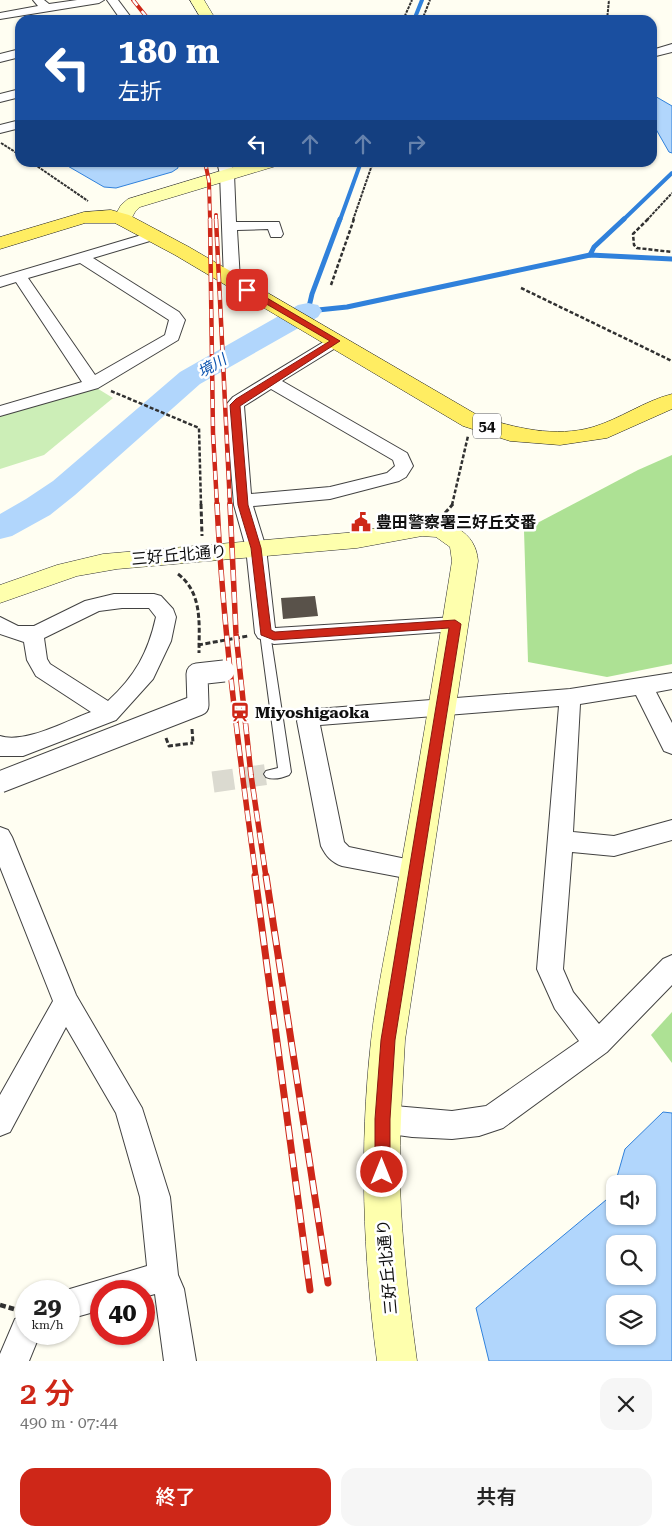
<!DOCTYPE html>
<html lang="ja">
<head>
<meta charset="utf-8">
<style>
	:root { --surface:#fff; --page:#f6f6f6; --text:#222; --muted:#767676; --accent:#ce2718 }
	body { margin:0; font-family:"Roboto Serif","Noto Sans JP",serif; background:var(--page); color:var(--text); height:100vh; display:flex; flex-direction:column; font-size:19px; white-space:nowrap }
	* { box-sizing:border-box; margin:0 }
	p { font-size:16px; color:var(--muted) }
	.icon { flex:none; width:28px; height:28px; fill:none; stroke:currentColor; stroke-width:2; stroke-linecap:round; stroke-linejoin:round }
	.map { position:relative; height:1361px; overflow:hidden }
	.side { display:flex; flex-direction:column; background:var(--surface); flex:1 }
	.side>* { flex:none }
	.top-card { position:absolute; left:15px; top:15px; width:642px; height:152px; border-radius:15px; box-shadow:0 1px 4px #0004; background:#1a4fa0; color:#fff; overflow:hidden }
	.controls { position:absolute; left:606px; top:1175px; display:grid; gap:10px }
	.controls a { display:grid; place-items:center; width:50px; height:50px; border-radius:10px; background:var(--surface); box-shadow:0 1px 4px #0004; font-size:25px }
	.speed { position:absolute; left:15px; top:1280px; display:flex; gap:10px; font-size:25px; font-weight:700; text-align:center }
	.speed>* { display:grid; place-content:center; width:65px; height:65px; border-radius:50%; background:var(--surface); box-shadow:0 1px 4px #0004; line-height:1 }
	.speed small { font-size:12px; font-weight:400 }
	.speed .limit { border:8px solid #d22; background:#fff; color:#111 }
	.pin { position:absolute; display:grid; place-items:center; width:42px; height:42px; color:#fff; margin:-21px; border-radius:10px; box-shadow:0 2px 8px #0006 }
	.me { position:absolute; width:55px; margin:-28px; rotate:0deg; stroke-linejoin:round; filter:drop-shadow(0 0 4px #0008) }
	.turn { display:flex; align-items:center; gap:18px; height:105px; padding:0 20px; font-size:22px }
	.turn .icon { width:65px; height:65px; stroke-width:2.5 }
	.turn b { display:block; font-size:35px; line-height:42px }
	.lanes { display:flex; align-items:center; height:48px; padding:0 20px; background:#0003; justify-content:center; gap:25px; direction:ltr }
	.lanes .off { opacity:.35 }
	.round { display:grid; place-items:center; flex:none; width:52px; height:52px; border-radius:15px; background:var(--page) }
	.summary { display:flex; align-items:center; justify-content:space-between; height:85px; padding:0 20px }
	h1 { font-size:30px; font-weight:600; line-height:38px; color:var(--accent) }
	.cta { display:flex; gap:10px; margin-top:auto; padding:10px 20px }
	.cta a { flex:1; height:58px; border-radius:15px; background:var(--accent); color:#fff; font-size:20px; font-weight:600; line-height:58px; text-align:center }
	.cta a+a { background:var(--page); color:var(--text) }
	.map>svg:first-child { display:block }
	.green { fill:#cceeb7 }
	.forest { fill:#ade194 }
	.water { fill:#b1d6fc; stroke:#3081db; fill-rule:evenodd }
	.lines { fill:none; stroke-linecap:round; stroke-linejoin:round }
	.stream-far1 { stroke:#3081db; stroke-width:4 }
	.stream { stroke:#3081db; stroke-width:5 }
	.river { fill:#b1d6fc; fill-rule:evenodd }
	.building { fill:#59524a }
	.street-tunnel { stroke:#dbdad0; stroke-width:21; stroke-dasharray:21 11; stroke-linecap:butt }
	.lane-casing { stroke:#424242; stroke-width:2 }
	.street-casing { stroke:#424242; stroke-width:2 }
	.secondary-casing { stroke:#313131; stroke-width:1 }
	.primary-casing { stroke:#202020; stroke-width:1 }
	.path-far3 { stroke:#313131; stroke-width:2; stroke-dasharray:3 1; stroke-linecap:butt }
	.path-far2 { stroke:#313131; stroke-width:2.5; stroke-dasharray:4 2; stroke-linecap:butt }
	.path-far1 { stroke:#313131; stroke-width:3; stroke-dasharray:5 2.5; stroke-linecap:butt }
	.path { stroke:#313131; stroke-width:4.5; stroke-dasharray:6 3; stroke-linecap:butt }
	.lane { fill:#fff; fill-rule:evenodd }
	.street { fill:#fff; fill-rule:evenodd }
	.secondary { fill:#feffad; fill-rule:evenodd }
	.primary { fill:#ffed62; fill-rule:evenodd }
	.rail-far3-casing { stroke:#ce2718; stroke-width:4 }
	.rail-far2-casing { stroke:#ce2718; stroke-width:4.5 }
	.rail-far1-casing { stroke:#ce2718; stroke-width:5.5 }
	.rail-casing { stroke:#ce2718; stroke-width:7 }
	.rail-far3 { stroke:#fff; stroke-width:2.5; stroke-dasharray:7; stroke-linecap:butt }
	.rail-far2 { stroke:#fff; stroke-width:3; stroke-dasharray:9; stroke-linecap:butt }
	.rail-far1 { stroke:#fff; stroke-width:4; stroke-dasharray:11; stroke-linecap:butt }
	.rail { stroke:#fff; stroke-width:5; stroke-dasharray:14; stroke-linecap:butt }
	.street-bridge-casing { stroke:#424242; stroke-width:23; stroke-linecap:butt }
	.path-bridge { stroke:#313131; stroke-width:3; stroke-dasharray:5 2.5; stroke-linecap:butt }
	.street-bridge { stroke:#fff; stroke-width:21 }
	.route { fill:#ce2718; stroke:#861910 }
	.labels { text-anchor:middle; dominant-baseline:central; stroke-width:5; stroke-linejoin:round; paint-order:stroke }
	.far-water-label { font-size:15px; font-style:italic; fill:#0b53af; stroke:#fff }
	.shield { fill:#fff; stroke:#575757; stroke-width:1 }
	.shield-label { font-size:15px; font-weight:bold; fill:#0f0f0f }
	.poi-label { font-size:16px; font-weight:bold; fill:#0f0f0f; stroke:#fff; text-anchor:start }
	.street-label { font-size:16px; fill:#0f0f0f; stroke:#fff }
</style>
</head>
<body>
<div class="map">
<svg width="672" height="1361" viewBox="0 0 672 1361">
	<rect width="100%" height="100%" fill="#fffef2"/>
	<polygon class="green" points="95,387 113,398 44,455 0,469 0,415"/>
	<g class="forest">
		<polygon points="672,455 672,664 607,677 528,662 524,530 638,470"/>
		<polygon points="672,1012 672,1063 651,1035"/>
	</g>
	<g class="water">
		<polygon points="653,95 672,106 672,153 669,152 653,124"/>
		<polygon points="67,163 177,162 178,168 172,172 116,188 104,187 66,165"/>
		<path d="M663,1112L672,1113V1361H489L476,1308L612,1195L615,1184V1216H648V1184H615L625,1149ZM615,1244H648V1276H615ZM615,1304H648V1336H615Z"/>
	</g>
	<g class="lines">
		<g class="stream-far1">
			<polyline points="414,20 422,0"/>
			<polyline points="340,220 361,162"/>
			<polyline points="623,220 672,173"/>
		</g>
		<g class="stream">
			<polyline points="340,219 312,294 308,311 347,307 590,255 672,259"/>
			<polyline points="590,255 594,247 624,219"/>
		</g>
		<polygon class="river" points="308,303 318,305 322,311 318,317 200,384 75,495 50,515 12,536 0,539 0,514 26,499 53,481 180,372 298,305"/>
	</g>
	<polygon class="building" points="315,596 318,616 283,619 281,598"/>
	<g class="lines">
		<polyline class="street-tunnel" points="213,782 270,774"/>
		<defs>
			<path id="lane" d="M265,629L270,633L291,772L289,775C282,778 273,780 266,777L264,774L266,771L278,768L260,633Z"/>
			<g id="street">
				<polygon points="33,0 44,0 49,4 77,0 104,0 99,3 0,19 0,13 38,6"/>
				<polygon points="107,0 118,0 133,20 121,20"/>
				<polygon points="672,44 672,52 652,57 652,50"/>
				<polygon points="20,49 20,57 0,62 0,54"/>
				<polygon points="20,89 20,97 0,102 0,94"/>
				<polygon points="20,120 20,128 0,133 0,125"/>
				<polygon points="217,162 231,162 234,174 236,222 279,222 283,234 281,237 271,237 268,229 237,230 240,280 237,283 227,283 224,280 220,174"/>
				<path d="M155,231L160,232L162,235L160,238L93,258L179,312L185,320L178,340L98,388L0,416V406L82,382L16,282L0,287V277ZM80,263L169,320L165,335L95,375L28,278Z"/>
				<path d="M336,336L342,338L344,341L342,344L282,381L407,453L413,466L406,477L399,481L330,499L253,506L266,548L275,628L455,617L462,619L465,624L462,629L455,631L274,644L258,638L255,633L246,548L234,505L226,405L233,397L330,338ZM271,389L393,460L395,466L387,473L330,487L251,494L244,406Z"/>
				<path d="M114,594H154L161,596L173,609L176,617L171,641L153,679L116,720L23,756H0V736C25,744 66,721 91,712L36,676L27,660L24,642L0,634V617L18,626H34L85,601ZM122,608H149L156,617C148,653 135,676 108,701L50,664L47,659L44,638L99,611Z"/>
				<path d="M672,673V689L656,692L672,723V754L664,751L636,695L580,704L573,832L614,836L672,820V840L614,856L572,852L563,969L573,992L599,1024L663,959L672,955V985L607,1052L503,1128L479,1136L452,1139L412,1137L383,1133L373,1129L369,1119L373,1109L383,1105L452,1111L486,1106L579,1041L555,1009L537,969L559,706L320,725L344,842L349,847L425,863L428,870L425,877L416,880L342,866C331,862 326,856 321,846L297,721L300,715L317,709L570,689Z"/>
				<polygon points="0,827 8,830 12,837 76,995 142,1108 170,1197 178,1275 184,1289 196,1361 164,1361 155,1294 144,1297 144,1291 101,1291 101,1310 69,1319 69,1291 63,1291 147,1266 140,1197 116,1113 66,1027 10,1132 0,1136 0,1095 53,1001 0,867"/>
				<polygon points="26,1315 26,1334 40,1334 29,1361 0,1361 0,1354 15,1319"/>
			</g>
			<g id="secondary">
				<polygon points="190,0 204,0 216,20 202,20"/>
				<polygon points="250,162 278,162 276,166 140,207 135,212 129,223 122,225 115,223 113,219 121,205 128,199"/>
				<path d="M422,519C449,521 476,531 478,561L405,1040C402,1096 398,1153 401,1209C404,1260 410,1310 417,1361H377C363,1255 359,1148 371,1041C377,987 390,931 399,877C418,772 435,667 452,561L450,547L436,537L422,536L357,548L117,569L77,576L0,603V585L57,565L103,554L357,532Z"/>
			</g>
			<path id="primary" d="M111,210L129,215L189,247L479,416C514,428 556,438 593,427C620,419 644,401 672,394V409L607,438L560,445L510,441L463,426L175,255L115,223H85L0,249V237L84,212Z"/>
		</defs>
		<use href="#lane" class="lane-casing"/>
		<use href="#street" class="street-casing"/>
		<use href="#secondary" class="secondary-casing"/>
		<use href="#primary" class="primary-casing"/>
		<g class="path-far3">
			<polyline points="403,20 412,0"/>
			<polyline points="422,20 430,0"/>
			<polyline points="607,20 609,0"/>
			<polyline points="1,143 20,155"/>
			<polyline points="31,162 88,201"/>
			<polyline points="353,220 373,162"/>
			<polyline points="647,220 672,193"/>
		</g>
		<g class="path-far2">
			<polyline points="648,219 633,234 634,245 637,248 672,252"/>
			<polyline points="331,285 354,219"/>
			<polyline points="521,288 672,361"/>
			<polyline points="111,391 199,428 201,505"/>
			<polyline points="452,505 468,436"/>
		</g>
		<g class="path-far1">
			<polyline points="201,504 202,536"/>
			<polyline points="445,513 453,504"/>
			<path d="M178,574C203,593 199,625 199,653"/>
			<polyline points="198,645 248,636"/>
			<polyline points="166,738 169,746 193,743"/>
		</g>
		<polyline class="path" points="0,1305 14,1309"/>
		<use href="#lane" class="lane"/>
		<use href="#street" class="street"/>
		<use href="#secondary" class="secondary"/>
		<use href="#primary" class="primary"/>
		<defs>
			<g id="rail-far3">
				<polyline points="133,0 149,20"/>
				<polyline points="205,162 209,181 210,220"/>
				<polyline points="216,215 216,220"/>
			</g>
			<g id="rail-far2">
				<polyline points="210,219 213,433 217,505"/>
				<polyline points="216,219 230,505"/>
			</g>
			<g id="rail-far1">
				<path d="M217,504C223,629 239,753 256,877"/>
				<polyline points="230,504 236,634 251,775 266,877"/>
			</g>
			<g id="rail">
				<polyline points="255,876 310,1290"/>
				<polyline points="266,876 328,1283"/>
			</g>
		</defs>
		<use href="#rail-far3" class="rail-far3-casing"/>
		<use href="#rail-far2" class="rail-far2-casing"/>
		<use href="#rail-far1" class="rail-far1-casing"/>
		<use href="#rail" class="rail-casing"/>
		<use href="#rail-far3" class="rail-far3"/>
		<use href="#rail-far2" class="rail-far2"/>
		<use href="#rail-far1" class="rail-far1"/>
		<use href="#rail" class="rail"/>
		<defs>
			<polyline id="street-bridge" points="0,782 198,705 197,674 224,671"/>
		</defs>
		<use href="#street-bridge" class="street-bridge-casing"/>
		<polyline class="path-bridge" points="192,729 193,743"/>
		<use href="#street-bridge" class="street-bridge"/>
	</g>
	<polygon class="route" points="244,288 250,288 340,341 240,406 248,505 261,548 271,630 275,632 455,620 461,624 395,1040 390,1119 390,1172 388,1177 382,1179 377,1177 375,1172 375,1119 381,1040 449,628 274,640 261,635 251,548 238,505 230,405 236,399 330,341 244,291"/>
	<defs>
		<symbol id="civic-bare" viewBox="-9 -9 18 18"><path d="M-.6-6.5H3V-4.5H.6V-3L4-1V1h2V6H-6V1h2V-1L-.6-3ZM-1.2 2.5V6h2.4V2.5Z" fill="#ce2718" stroke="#fff" stroke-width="2.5" paint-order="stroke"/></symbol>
		<symbol id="station-bare" viewBox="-9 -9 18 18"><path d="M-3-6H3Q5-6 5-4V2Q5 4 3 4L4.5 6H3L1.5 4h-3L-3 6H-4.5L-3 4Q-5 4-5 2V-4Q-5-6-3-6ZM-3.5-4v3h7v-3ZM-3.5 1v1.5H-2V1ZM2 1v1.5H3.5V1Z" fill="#ce2718" stroke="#fff" stroke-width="2.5" paint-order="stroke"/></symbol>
	</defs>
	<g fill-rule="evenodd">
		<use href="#civic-bare" x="347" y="508" width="28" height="28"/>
		<use href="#station-bare" x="226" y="698" width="28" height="28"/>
	</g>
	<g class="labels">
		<g class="far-water-label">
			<text transform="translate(212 366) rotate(-30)">境川</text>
		</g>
		<rect class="shield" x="473" y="413.5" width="28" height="25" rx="4"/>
		<g class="shield-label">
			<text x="487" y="426">54</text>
		</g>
		<g class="poi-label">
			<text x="376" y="522">豊田警察署三好丘交番</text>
			<text x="255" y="712">Miyoshigaoka</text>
		</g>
		<g class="street-label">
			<text transform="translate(179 555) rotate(-5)">三好丘北通り</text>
			<text transform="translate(387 1267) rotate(-95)">三好丘北通り</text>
		</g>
	</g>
</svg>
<div class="controls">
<a><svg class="icon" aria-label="sound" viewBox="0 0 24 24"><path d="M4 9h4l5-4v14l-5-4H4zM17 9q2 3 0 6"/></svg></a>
<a><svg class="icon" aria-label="search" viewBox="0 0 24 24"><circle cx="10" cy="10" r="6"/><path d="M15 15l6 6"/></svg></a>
<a><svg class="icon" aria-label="layers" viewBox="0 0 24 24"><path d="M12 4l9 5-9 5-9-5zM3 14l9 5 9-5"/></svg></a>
</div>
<div class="speed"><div>29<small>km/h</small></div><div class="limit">40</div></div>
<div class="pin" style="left:247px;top:290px;background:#d93025"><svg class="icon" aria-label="arrive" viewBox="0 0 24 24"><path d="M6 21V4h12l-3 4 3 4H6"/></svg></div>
<svg class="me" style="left:382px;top:1172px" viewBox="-20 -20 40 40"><circle r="17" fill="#ce2718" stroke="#fff" stroke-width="3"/><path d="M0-11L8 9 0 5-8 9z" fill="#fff"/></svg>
<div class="top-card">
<div class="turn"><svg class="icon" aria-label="left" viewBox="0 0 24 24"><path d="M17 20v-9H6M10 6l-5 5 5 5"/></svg><div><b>180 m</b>左折</div></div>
<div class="lanes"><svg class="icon" aria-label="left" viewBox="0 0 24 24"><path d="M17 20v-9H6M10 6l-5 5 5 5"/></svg><svg class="icon off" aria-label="ahead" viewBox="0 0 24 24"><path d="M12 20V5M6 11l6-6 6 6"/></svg><svg class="icon off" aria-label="ahead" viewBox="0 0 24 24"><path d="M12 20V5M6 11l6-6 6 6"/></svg><svg class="icon off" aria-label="right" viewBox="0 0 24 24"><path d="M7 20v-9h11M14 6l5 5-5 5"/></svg></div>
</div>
</div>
<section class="side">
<div class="summary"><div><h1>2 分</h1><p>490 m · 07:44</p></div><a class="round"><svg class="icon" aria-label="close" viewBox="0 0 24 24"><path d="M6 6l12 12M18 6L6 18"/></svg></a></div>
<div class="cta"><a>終了</a><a>共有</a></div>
</section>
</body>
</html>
